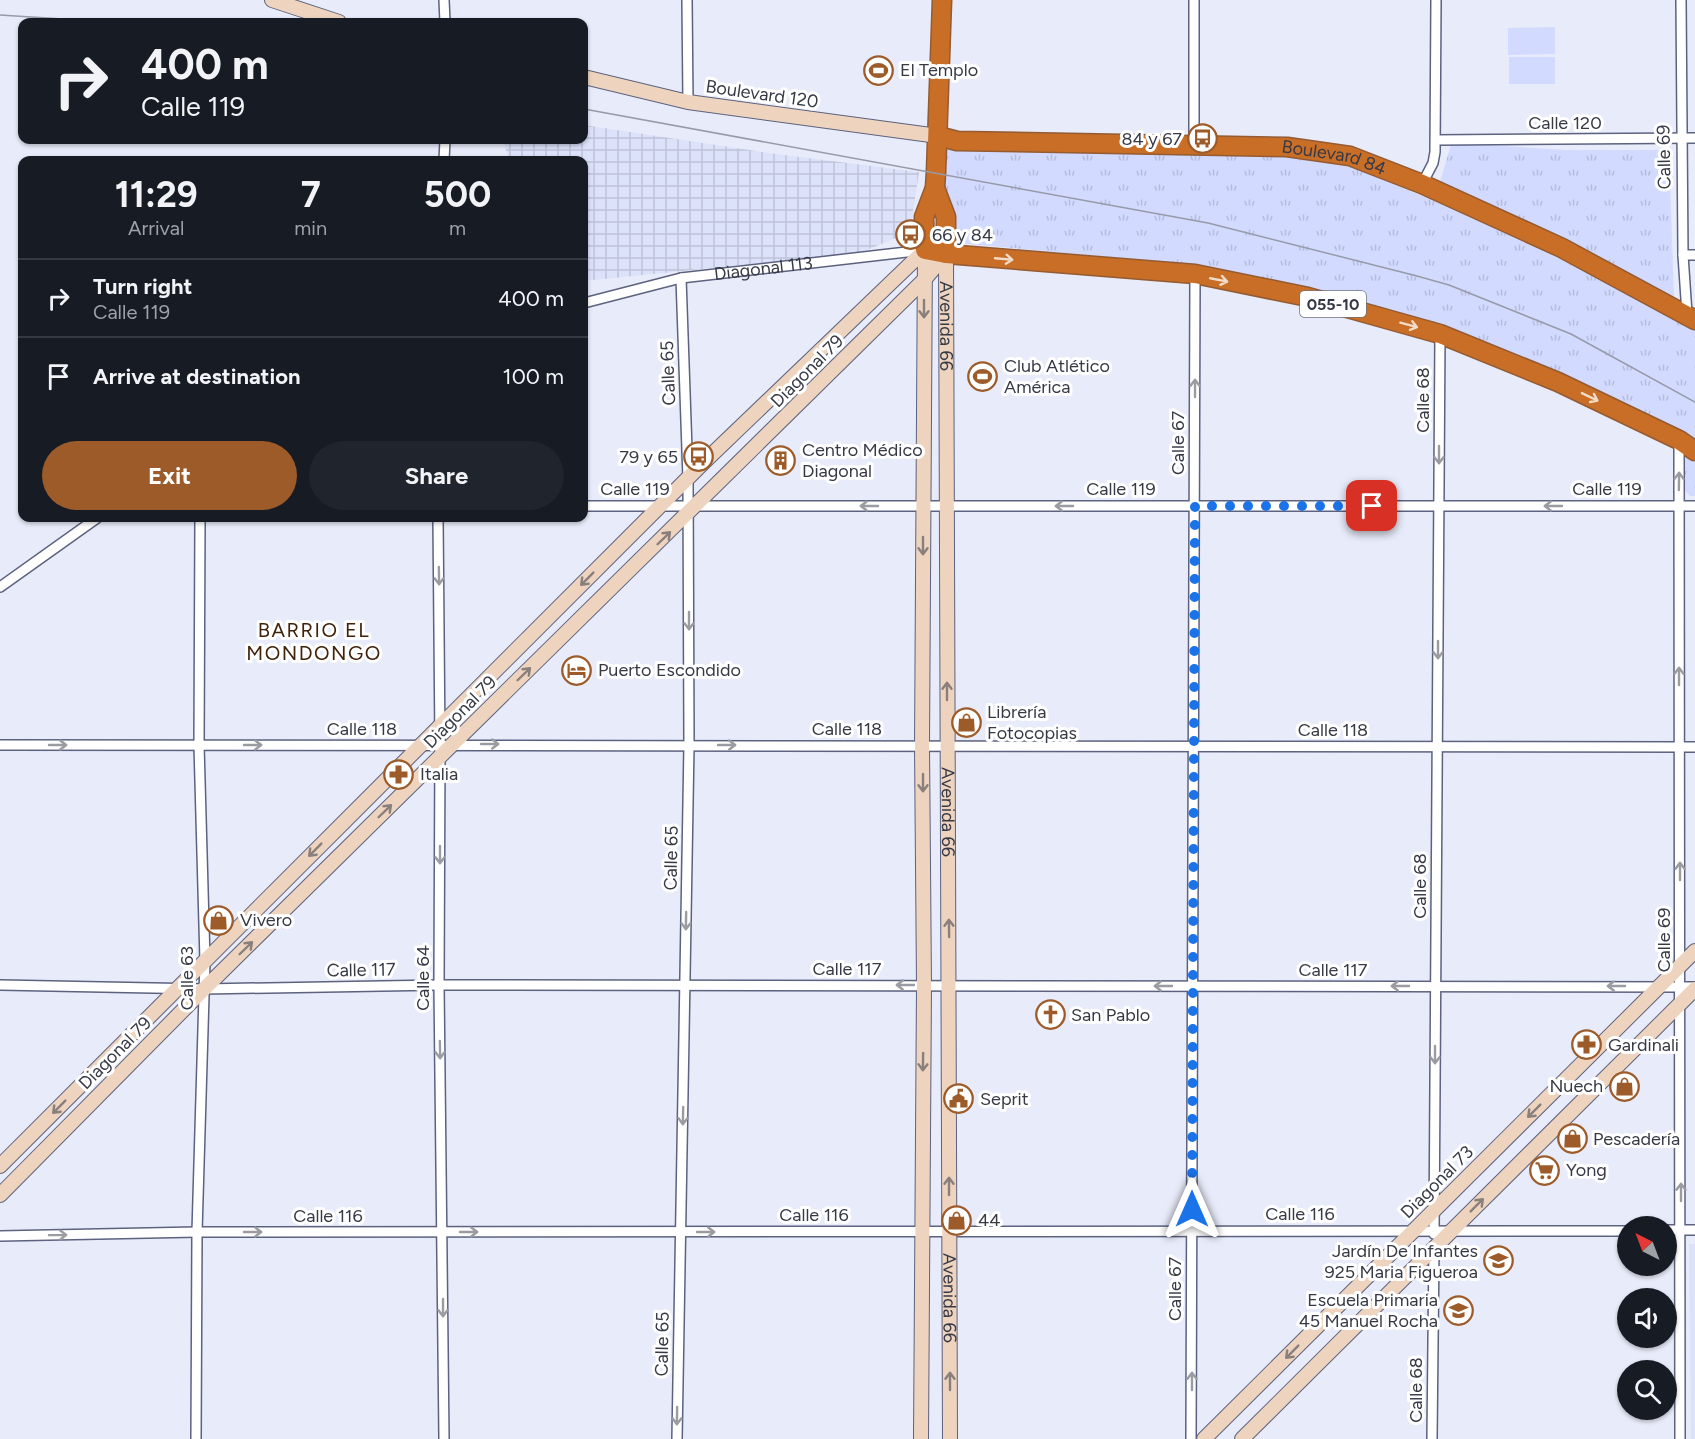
<!DOCTYPE html>
<html lang="en">
<head>
<meta charset="utf-8">
<style>
	:root { --surface:#171b24; --page:#20242c; --text:#f1f3f6; --muted:#9ea1a6; --line:#363941; --accent:#9d5b29 }
	body { margin:0; font-family:Figtree,sans-serif; background:var(--page); color:var(--text); height:100vh; display:flex; flex-direction:column; font-size:22px; white-space:nowrap }
	* { box-sizing:border-box; margin:0 }
	p { font-size:20px; color:var(--muted) }
	.icon { flex:none; width:33px; height:33px; fill:none; stroke:currentColor; stroke-width:2; stroke-linecap:round; stroke-linejoin:round }
	.map { position:relative; flex:1; overflow:hidden }
	.drawer { position:absolute; left:18px; top:156px; width:570px; height:366px; display:flex; flex-direction:column; background:var(--surface); border-radius:12px; box-shadow:0 2px 4px #0004 }
	.drawer>* { flex:none }
	.hud { position:absolute; left:18px; top:18px; width:570px; height:126px; border-radius:12px; box-shadow:0 2px 4px #0004; background:#171b24; color:var(--text); overflow:hidden }
	.needle { width:39px; rotate:318deg }
	.tools { position:absolute; left:1617px; top:1216px; display:grid; gap:12px }
	.tools a { display:grid; place-items:center; width:60px; height:60px; border-radius:50%; background:var(--surface); box-shadow:0 2px 4px #0004; font-size:30px }
	.pin { position:absolute; display:grid; place-items:center; width:51px; height:51px; color:#fff; margin:-26px; border-radius:12px; box-shadow:0 3px 9px #0006 }
	.me { position:absolute; width:66px; margin:-33px; rotate:0deg; stroke-linejoin:round; filter:drop-shadow(0 0 4px #0008) }
	.turn { display:flex; align-items:center; gap:21px; height:126px; padding:0 24px; font-size:27px }
	.turn .icon { width:78px; height:78px; stroke-width:2.5 }
	.turn b { display:block; font-size:42px; line-height:51px }
	.eta { display:flex; justify-content:space-evenly; align-items:center; height:102px; text-align:center }
	.eta b { font-size:36px; font-weight:700; line-height:42px }
	.cta { display:flex; gap:12px; margin-top:auto; padding:12px 24px }
	.cta a { flex:1; height:69px; border-radius:36px; background:var(--accent); color:#fff; font-size:24px; font-weight:700; line-height:69px; text-align:center }
	.cta a+a { background:var(--page); color:var(--text) }
	ul { padding:0; list-style:none }
	li { display:flex; align-items:center; gap:18px; height:78px; padding:0 24px; border-top:2px solid var(--line) }
	li div { flex:1 }
	li b { display:block; font-size:22px }
	li em { font-style:normal }
	.map>svg:first-child { display:block }
	.built { fill:#dde2fb }
	.industrial { fill:url(#industrial-grid) }
	.grass { fill:url(#grass-tufts) }
	.green { fill:#d2daff }
	.lines { fill:none; stroke-linecap:round; stroke-linejoin:round }
	.street-casing { stroke:#5c627f; stroke-width:12 }
	.secondary-casing { stroke:#5c627f; stroke-width:16 }
	.highway-casing { stroke:#955b32; stroke-width:21 }
	.street { stroke:#fff; stroke-width:9 }
	.secondary { stroke:#eed4be; stroke-width:14 }
	.highway { stroke:#c86e27; stroke-width:18 }
	.tram { stroke:#979aa8; stroke-width:1.5 }
	.oneway { stroke:#f1dbc9 }
	.oneway2 { stroke:#897f7c }
	.oneway3 { stroke:#9a9ca2 }
	.route { stroke:#1a73e8; stroke-width:10; stroke-dasharray:0 18 }
	.labels { text-anchor:middle; dominant-baseline:central; stroke-width:6; stroke-linejoin:round; paint-order:stroke }
	.shield { fill:#fff; stroke:#72747e; stroke-width:1.5 }
	.shield-label { font-size:16px; font-weight:bold; fill:#363946 }
	.poi-label { font-size:18px; fill:#363946; stroke:#fff; text-anchor:start }
	.street-label { font-size:18px; fill:#363946; stroke:#fff }
	.neighbourhood-label { font-size:20px; letter-spacing:1.5px; fill:#402109; stroke:#fff }
</style>
</head>
<body>
<div class="map">
<svg width="1695" height="1439" viewBox="0 0 1695 1439">
	<defs>
		<pattern id="industrial-grid" width="8" height="8" patternUnits="userSpaceOnUse" patternTransform="scale(1.5)"><rect width="8" height="8" fill="#dde2fb"/><path d="M0 4h8M4 0v8" fill="none" stroke="#bec3d8"/></pattern>
		<pattern id="grass-tufts" width="24" height="20" patternUnits="userSpaceOnUse" patternTransform="scale(1.5)"><rect width="24" height="20" fill="#d2daff"/><path d="M3 7l-1-3M5 7V3M7 7l1-3M15 17l-1-3M17 17v-4M19 17l1-3" fill="none" stroke="#b5bcdc"/></pattern>
	</defs>
	<rect width="100%" height="100%" fill="#e8ebf9"/>
	<polygon class="built" points="1689,1244 1695,1244 1695,1439 1691,1439"/>
	<polygon class="industrial" points="584,125 776,154 919,172 910,232 860,253 584,281 584,160 509,160 503,140 584,140"/>
	<g class="grass">
		<polygon points="1469,144 1565,150 1669,150 1674,298 1439,185 1451,145"/>
		<polygon points="947,150 1288,157 1350,166 1436,202 1558,258 1695,331 1695,442 1440,325 1424,319 1207,266 957,243 955,214 944,185"/>
		<polygon points="1683,455 1695,463 1695,496 1690,496 1683,488"/>
	</g>
	<g class="green">
		<polygon points="1555,27 1555,54 1508,55 1508,28"/>
		<rect x="1509" y="57" width="46" height="27"/>
	</g>
	<g class="lines">
		<defs>
			<g id="street">
				<polyline points="444,0 445,22"/>
				<polyline points="687,0 688,102"/>
				<polyline points="1194,0 1194,145"/>
				<polyline points="1681,0 1683,255 1687,314"/>
				<polyline points="1436,140 1695,138"/>
				<polyline points="444,160 445,140"/>
				<polyline points="1422,184 1433,163 1435,152 1436,0"/>
				<polyline points="1683,255 1695,255"/>
				<path id="s1" d="M584,303L681,278L924,250"/>
				<polyline points="1679,440 1680,1439"/>
				<polyline points="584,506 1695,506"/>
				<polyline points="438,518 440,745 439,985 444,1439"/>
				<polyline points="0,587 97,518"/>
				<polyline points="0,745 1695,747"/>
				<polyline points="0,985 204,989 439,985 1695,987"/>
				<polyline points="1666,1230 1695,1230"/>
				<polyline points="1434,1234 1440,334"/>
				<polyline points="0,1236 197,1232 1628,1231"/>
				<polyline points="196,1439 197,1232 205,961 199,745 200,518"/>
				<polyline points="677,1439 689,745 688,479 681,278"/>
				<polyline points="1191,1439 1195,274"/>
				<polyline points="1432,1439 1434,1248"/>
			</g>
			<g id="secondary">
				<polyline points="272,0 339,22"/>
				<polyline points="584,77 688,102 938,136"/>
				<path id="s2" d="M946,254L950,1439"/>
				<polyline points="0,1166 704,462 925,250"/>
				<polyline points="0,1195 204,989 924,280 946,254"/>
				<polyline points="921,1439 924,985 922,746 925,250"/>
				<polyline points="1204,1439 1695,951"/>
				<polyline points="1242,1439 1695,989"/>
			</g>
			<g id="highway">
				<polyline points="942,0 936,172 935,188 924,217 925,250 946,254 1195,274 1308,297 1440,334 1558,382 1679,440 1695,451"/>
				<path id="s3" d="M938,136L957,141L1287,147L1350,156L1422,184L1562,248L1695,320"/>
				<polyline points="935,188 946,217 946,254"/>
			</g>
		</defs>
		<use href="#street" class="street-casing"/>
		<use href="#secondary" class="secondary-casing"/>
		<use href="#highway" class="highway-casing"/>
		<use href="#street" class="street"/>
		<use href="#secondary" class="secondary"/>
		<use href="#highway" class="highway"/>
		<g class="tram">
			<polyline points="0,15 110,22"/>
			<polyline points="584,109 1208,223 1417,276 1449,285 1571,334 1695,402"/>
		</g>
	</g>
	<defs><path id="oneway-shaft" d="M-6 0H5M1.5-3L5.5 0L1.5 3" fill="none" stroke-width="1.6" stroke-linecap="round" stroke-linejoin="round" transform="scale(1.5)"/></defs>
	<g class="oneway">
		<use href="#oneway-shaft" transform="translate(1004 259) rotate(5)"/>
		<use href="#oneway-shaft" transform="translate(1219 280) rotate(11)"/>
		<use href="#oneway-shaft" transform="translate(1409 325) rotate(15)"/>
		<use href="#oneway-shaft" transform="translate(1590 397) rotate(26)"/>
	</g>
	<g class="oneway2">
		<use href="#oneway-shaft" transform="translate(924 309) rotate(90)"/>
		<use href="#oneway-shaft" transform="translate(664 538) rotate(-44)"/>
		<use href="#oneway-shaft" transform="translate(923 546) rotate(90)"/>
		<use href="#oneway-shaft" transform="translate(587 579) rotate(135)"/>
		<use href="#oneway-shaft" transform="translate(524 674) rotate(-44)"/>
		<use href="#oneway-shaft" transform="translate(947 691) rotate(-90)"/>
		<use href="#oneway-shaft" transform="translate(923 783) rotate(90)"/>
		<use href="#oneway-shaft" transform="translate(385 811) rotate(-44)"/>
		<use href="#oneway-shaft" transform="translate(315 850) rotate(135)"/>
		<use href="#oneway-shaft" transform="translate(949 928) rotate(-91)"/>
		<use href="#oneway-shaft" transform="translate(246 948) rotate(-44)"/>
		<use href="#oneway-shaft" transform="translate(923 1062) rotate(91)"/>
		<use href="#oneway-shaft" transform="translate(59 1107) rotate(135)"/>
		<use href="#oneway-shaft" transform="translate(1534 1111) rotate(135)"/>
		<use href="#oneway-shaft" transform="translate(949 1186) rotate(-90)"/>
		<use href="#oneway-shaft" transform="translate(1477 1205) rotate(-45)"/>
		<use href="#oneway-shaft" transform="translate(1292 1352) rotate(135)"/>
		<use href="#oneway-shaft" transform="translate(950 1381) rotate(-90)"/>
	</g>
	<g class="oneway3">
		<use href="#oneway-shaft" transform="translate(1195 388) rotate(-90)"/>
		<use href="#oneway-shaft" transform="translate(1439 455) rotate(90)"/>
		<use href="#oneway-shaft" transform="translate(1679 481) rotate(-89)"/>
		<use href="#oneway-shaft" transform="translate(869 506) rotate(180)"/>
		<use href="#oneway-shaft" transform="translate(1064 506) rotate(-180)"/>
		<use href="#oneway-shaft" transform="translate(1553 506) rotate(-180)"/>
		<use href="#oneway-shaft" transform="translate(439 576) rotate(89)"/>
		<use href="#oneway-shaft" transform="translate(689 621) rotate(90)"/>
		<use href="#oneway-shaft" transform="translate(1438 650) rotate(90)"/>
		<use href="#oneway-shaft" transform="translate(1679 676) rotate(-90)"/>
		<use href="#oneway-shaft" transform="translate(490 744)"/>
		<use href="#oneway-shaft" transform="translate(58 745)"/>
		<use href="#oneway-shaft" transform="translate(253 745)"/>
		<use href="#oneway-shaft" transform="translate(727 745)"/>
		<use href="#oneway-shaft" transform="translate(440 855) rotate(90)"/>
		<use href="#oneway-shaft" transform="translate(1680 871) rotate(-90)"/>
		<use href="#oneway-shaft" transform="translate(686 921) rotate(91)"/>
		<use href="#oneway-shaft" transform="translate(905 985) rotate(-180)"/>
		<use href="#oneway-shaft" transform="translate(1163 986) rotate(-180)"/>
		<use href="#oneway-shaft" transform="translate(1400 986) rotate(-180)"/>
		<use href="#oneway-shaft" transform="translate(1616 986) rotate(-180)"/>
		<use href="#oneway-shaft" transform="translate(440 1050) rotate(89)"/>
		<use href="#oneway-shaft" transform="translate(1435 1055) rotate(90)"/>
		<use href="#oneway-shaft" transform="translate(683 1116) rotate(91)"/>
		<use href="#oneway-shaft" transform="translate(1681 1192) rotate(-90)"/>
		<use href="#oneway-shaft" transform="translate(253 1232)"/>
		<use href="#oneway-shaft" transform="translate(469 1232)"/>
		<use href="#oneway-shaft" transform="translate(706 1232)"/>
		<use href="#oneway-shaft" transform="translate(58 1235) rotate(-1)"/>
		<use href="#oneway-shaft" transform="translate(443 1308) rotate(90)"/>
		<use href="#oneway-shaft" transform="translate(1192 1381) rotate(-90)"/>
		<use href="#oneway-shaft" transform="translate(677 1416) rotate(91)"/>
	</g>
	<g class="lines">
		<polyline class="route" points="1192,1209 1195,506 1372,506"/>
	</g>
	<defs>
		<symbol id="stadium-ring" viewBox="-11 -11 22 22"><circle r="9.5" fill="#fff" stroke="#9d5b29" stroke-width="1.5"/><path d="M0-5a6.5 5 0 1 0 0 10a6.5 5 0 1 0 0-10ZM-3.5-1.8h7v3.6h-7Z" fill="#9d5b29"/></symbol>
		<symbol id="bus-ring" viewBox="-11 -11 22 22"><circle r="9.5" fill="#fff" stroke="#9d5b29" stroke-width="1.5"/><path d="M-5-6H5V4H4V6H2V4H-2V6H-4V4H-5ZM-3.5-4V0h7V-4ZM-3.5 1.2v1.5H-2V1.2ZM2 1.2v1.5H3.5V1.2Z" fill="#9d5b29"/></symbol>
		<symbol id="building-ring" viewBox="-11 -11 22 22"><circle r="9.5" fill="#fff" stroke="#9d5b29" stroke-width="1.5"/><path d="M-4-6H4V6H1V3H-1V6H-4ZM-2.5-4.3h1.7v1.8h-1.7ZM.8-4.3h1.7v1.8H.8ZM-2.5-1h1.7V.8h-1.7ZM.8-1h1.7V.8H.8Z" fill="#9d5b29"/></symbol>
		<symbol id="hotel-ring" viewBox="-11 -11 22 22"><circle r="9.5" fill="#fff" stroke="#9d5b29" stroke-width="1.5"/><path d="M-6-4.5h1.5V1H6V5H4.5V3h-9V5H-6ZM-4 0a1.8 1.8 0 1 1 3.6 0ZM.5 0V-2.5h3Q6-2.5 6 0Z" fill="#9d5b29"/></symbol>
		<symbol id="shop-ring" viewBox="-11 -11 22 22"><circle r="9.5" fill="#fff" stroke="#9d5b29" stroke-width="1.5"/><path d="M-5-2.5h2.3a2.7 3.5 0 0 1 5.4 0H5L5.5 6h-11ZM-1.5-2.5h3a1.5 2.3 0 0 0-3 0Z" fill="#9d5b29"/></symbol>
		<symbol id="pharmacy-ring" viewBox="-11 -11 22 22"><circle r="9.5" fill="#fff" stroke="#9d5b29" stroke-width="1.5"/><path d="M-2-6h4v4h4v4h-4v4h-4v-4h-4v-4h4Z" fill="#9d5b29"/></symbol>
		<symbol id="church-ring" viewBox="-11 -11 22 22"><circle r="9.5" fill="#fff" stroke="#9d5b29" stroke-width="1.5"/><path d="M-1.2-6h2.4v3.5h3.3v2.4h-3.3V6h-2.4V-.1h-3.3v-2.4h3.3Z" fill="#9d5b29"/></symbol>
		<symbol id="civic-ring" viewBox="-11 -11 22 22"><circle r="9.5" fill="#fff" stroke="#9d5b29" stroke-width="1.5"/><path d="M-.6-6.5H3V-4.5H.6V-3L4-1V1h2V6H-6V1h2V-1L-.6-3ZM-1.2 2.5V6h2.4V2.5Z" fill="#9d5b29"/></symbol>
		<symbol id="supermarket-ring" viewBox="-11 -11 22 22"><circle r="9.5" fill="#fff" stroke="#9d5b29" stroke-width="1.5"/><path d="M-6-5.5h2.5l.6 2H6L4.5 2H-2.5L-4.4-4H-6ZM-1.5 3.2a1.3 1.3 0 1 0 .1 0ZM3 3.2a1.3 1.3 0 1 0 .1 0Z" fill="#9d5b29"/></symbol>
		<symbol id="school-ring" viewBox="-11 -11 22 22"><circle r="9.5" fill="#fff" stroke="#9d5b29" stroke-width="1.5"/><path d="M0-5L7-2L0 1L-7-2ZM-4 1L0 2.5L4 1V4Q0 6-4 4Z" fill="#9d5b29"/></symbol>
	</defs>
	<g fill-rule="evenodd">
		<use href="#stadium-ring" x="862" y="54" width="33" height="33"/>
		<use href="#bus-ring" x="1186" y="122" width="33" height="33"/>
		<use href="#bus-ring" x="894" y="218" width="33" height="33"/>
		<use href="#stadium-ring" x="966" y="360" width="33" height="33"/>
		<use href="#bus-ring" x="682" y="440" width="33" height="33"/>
		<use href="#building-ring" x="764" y="444" width="33" height="33"/>
		<use href="#hotel-ring" x="560" y="654" width="33" height="33"/>
		<use href="#shop-ring" x="950" y="706" width="33" height="33"/>
		<use href="#pharmacy-ring" x="382" y="758" width="33" height="33"/>
		<use href="#shop-ring" x="202" y="904" width="33" height="33"/>
		<use href="#church-ring" x="1034" y="998" width="33" height="33"/>
		<use href="#pharmacy-ring" x="1570" y="1028" width="33" height="33"/>
		<use href="#shop-ring" x="1608" y="1070" width="33" height="33"/>
		<use href="#civic-ring" x="942" y="1082" width="33" height="33"/>
		<use href="#shop-ring" x="1556" y="1122" width="33" height="33"/>
		<use href="#supermarket-ring" x="1528" y="1154" width="33" height="33"/>
		<use href="#shop-ring" x="940" y="1204" width="33" height="33"/>
		<use href="#school-ring" x="1482" y="1244" width="33" height="33"/>
		<use href="#school-ring" x="1442" y="1294" width="33" height="33"/>
	</g>
	<g class="labels">
		<rect class="shield" x="1300" y="291" width="66" height="26" rx="4.5"/>
		<g class="shield-label">
			<text x="1333" y="304">055-10</text>
		</g>
		<g class="poi-label">
			<text x="900" y="70">El Templo</text>
			<text x="1182" y="139" text-anchor="end">84 y 67</text>
			<text x="932" y="235">66 y 84</text>
			<text x="1004" y="366">Club Atlético<tspan x="1004" dy="21">América</tspan></text>
			<text x="802" y="450">Centro Médico<tspan x="802" dy="21">Diagonal</tspan></text>
			<text x="678" y="457" text-anchor="end">79 y 65</text>
			<text x="598" y="670">Puerto Escondido</text>
			<text x="987" y="712">Librería<tspan x="987" dy="21">Fotocopias</tspan></text>
			<text x="420" y="774">Italia</text>
			<text x="240" y="920">Vivero</text>
			<text x="1071" y="1015">San Pablo</text>
			<text x="1608" y="1045">Gardinali</text>
			<text x="1603" y="1086" text-anchor="end">Nuech</text>
			<text x="980" y="1099">Seprit</text>
			<text x="1593" y="1139">Pescadería</text>
			<text x="1566" y="1170">Yong</text>
			<text x="978" y="1220">44</text>
			<text x="1478" y="1251" text-anchor="end">Jardín De Infantes<tspan x="1478" dy="21">925 Maria Figueroa</tspan></text>
			<text x="1438" y="1300" text-anchor="end">Escuela Primaria<tspan x="1438" dy="21">45 Manuel Rocha</tspan></text>
		</g>
		<g class="street-label">
			<text transform="translate(762 94) rotate(8)">Boulevard 120</text>
			<text x="1565" y="123">Calle 120</text>
			<text transform="translate(1664 157) rotate(-91)">Calle 69</text>
			<text stroke="none"><textPath href="#s3" startOffset="398">Boulevard 84</textPath></text>
			<text stroke="none"><textPath href="#s1" startOffset="183">Diagonal 113</textPath></text>
			<text stroke="none"><textPath href="#s2" startOffset="72">Avenida 66</textPath></text>
			<text transform="translate(807 371) rotate(-45)">Diagonal 79</text>
			<text transform="translate(668 373) rotate(-92)">Calle 65</text>
			<text transform="translate(1423 400) rotate(-90)">Calle 68</text>
			<text transform="translate(1178 443) rotate(-90)">Calle 67</text>
			<text x="635" y="489">Calle 119</text>
			<text x="1121" y="489">Calle 119</text>
			<text x="1607" y="489">Calle 119</text>
			<text transform="translate(460 712) rotate(-45)">Diagonal 79</text>
			<text x="362" y="729">Calle 118</text>
			<text x="847" y="729">Calle 118</text>
			<text x="1333" y="730">Calle 118</text>
			<text stroke="none"><textPath href="#s2" startOffset="558">Avenida 66</textPath></text>
			<text transform="translate(671 858) rotate(-89)">Calle 65</text>
			<text transform="translate(1420 886) rotate(-90)">Calle 68</text>
			<text transform="translate(1664 940) rotate(-90)">Calle 69</text>
			<text x="847" y="969">Calle 117</text>
			<text transform="translate(361 970) rotate(-1)">Calle 117</text>
			<text x="1333" y="970">Calle 117</text>
			<text transform="translate(187 978) rotate(-90)">Calle 63</text>
			<text transform="translate(423 978) rotate(-90)">Calle 64</text>
			<text transform="translate(115 1053) rotate(-45)">Diagonal 79</text>
			<text transform="translate(1437 1182) rotate(-45)">Diagonal 73</text>
			<text x="1300" y="1214">Calle 116</text>
			<text x="814" y="1215">Calle 116</text>
			<text x="328" y="1216">Calle 116</text>
			<text transform="translate(1175 1289) rotate(-90)">Calle 67</text>
			<text stroke="none"><textPath href="#s2" startOffset="1044">Avenida 66</textPath></text>
			<text transform="translate(662 1344) rotate(-89)">Calle 65</text>
			<text transform="translate(1416 1390) rotate(-90)">Calle 68</text>
		</g>
		<g class="neighbourhood-label">
			<text x="314" y="630">BARRIO EL<tspan x="314" dy="23">MONDONGO</tspan></text>
		</g>
	</g>
</svg>
<div class="tools">
<a><svg class="needle" viewBox="-14 -14 28 28"><path d="M0-13l5 13h-10z" fill="#e53935"/><path d="M0 13l5-13h-10z" fill="#9ea1a6"/></svg></a>
<a><svg class="icon" aria-label="sound" viewBox="0 0 24 24"><path d="M4 9h4l5-4v14l-5-4H4zM17 9q2 3 0 6"/></svg></a>
<a><svg class="icon" aria-label="search" viewBox="0 0 24 24"><circle cx="10" cy="10" r="6"/><path d="M15 15l6 6"/></svg></a>
</div>
<div class="pin" style="left:1372px;top:506px;background:#d93025"><svg class="icon" aria-label="arrive" viewBox="0 0 24 24"><path d="M6 21V4h12l-3 4 3 4H6"/></svg></div>
<svg class="me" style="left:1192px;top:1209px" viewBox="-20 -20 40 40"><path d="M0-17L14 15 0 8-14 15z" fill="#1a73e8" stroke="#fff" stroke-width="4"/></svg>
<div class="hud">
<div class="turn"><svg class="icon" aria-label="right" viewBox="0 0 24 24"><path d="M7 20v-9h11M14 6l5 5-5 5"/></svg><div><b>400 m</b>Calle 119</div></div>
</div>
<section class="drawer">
<div class="eta">
<div><b>11:29</b><p>Arrival</p></div>
<div><b>7</b><p>min</p></div>
<div><b>500</b><p>m</p></div>
</div>
<ul>
<li><svg class="icon" aria-label="right" viewBox="0 0 24 24"><path d="M7 20v-9h11M14 6l5 5-5 5"/></svg><div><b>Turn right</b><p>Calle 119</p></div><em>400 m</em></li>
<li><svg class="icon" aria-label="arrive" viewBox="0 0 24 24"><path d="M6 21V4h12l-3 4 3 4H6"/></svg><div><b>Arrive at destination</b></div><em>100 m</em></li>
</ul>
<div class="cta"><a>Exit</a><a>Share</a></div>
</section>
</div>
</body>
</html>
